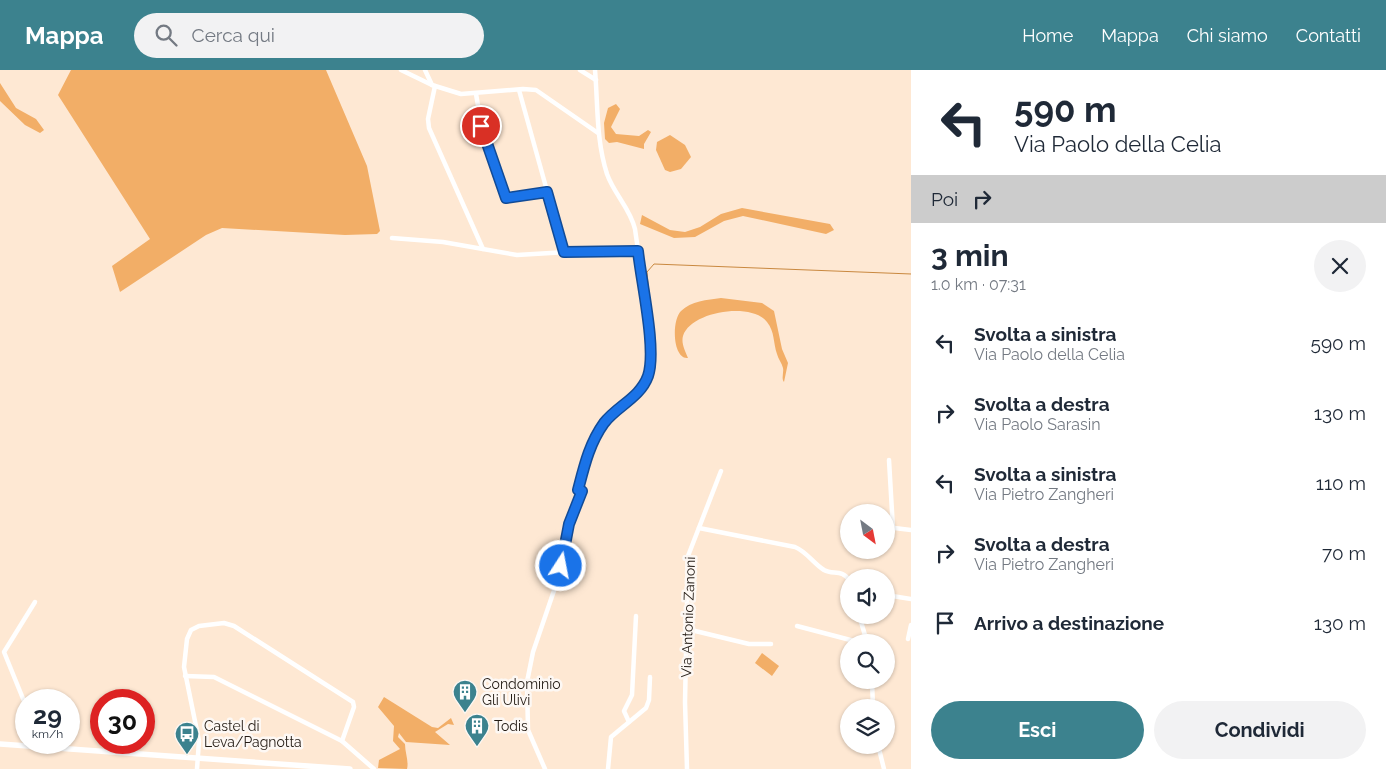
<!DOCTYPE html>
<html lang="it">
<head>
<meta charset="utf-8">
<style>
	:root { --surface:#fff; --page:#f2f2f3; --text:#1f2937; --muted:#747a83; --accent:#3c828e }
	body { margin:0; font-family:Raleway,sans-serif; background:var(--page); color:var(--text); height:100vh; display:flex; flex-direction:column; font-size:19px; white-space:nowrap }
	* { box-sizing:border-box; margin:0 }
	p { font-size:16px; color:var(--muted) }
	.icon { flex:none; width:28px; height:28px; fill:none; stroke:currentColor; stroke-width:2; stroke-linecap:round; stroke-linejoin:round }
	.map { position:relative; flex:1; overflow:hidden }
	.details { display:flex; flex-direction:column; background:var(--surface); width:475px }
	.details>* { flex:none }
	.hud { background:#fff; color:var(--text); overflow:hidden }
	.needle { width:32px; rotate:148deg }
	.fabs { position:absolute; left:840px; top:434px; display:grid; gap:10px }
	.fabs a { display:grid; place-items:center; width:55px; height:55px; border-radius:50%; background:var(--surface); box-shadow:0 1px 4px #0004; font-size:25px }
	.speed { position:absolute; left:15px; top:619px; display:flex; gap:10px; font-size:25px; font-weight:700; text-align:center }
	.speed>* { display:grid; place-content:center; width:65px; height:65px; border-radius:50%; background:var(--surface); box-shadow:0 1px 4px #0004; line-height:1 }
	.speed small { font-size:12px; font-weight:400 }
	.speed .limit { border:8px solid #d22; background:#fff; color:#111 }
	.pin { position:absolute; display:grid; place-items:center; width:42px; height:42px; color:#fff; margin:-21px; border:2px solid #fff; border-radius:50%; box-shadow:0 1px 5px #0007 }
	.me { position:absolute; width:55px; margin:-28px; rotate:11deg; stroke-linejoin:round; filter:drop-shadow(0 0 4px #0008) }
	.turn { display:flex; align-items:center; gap:18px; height:105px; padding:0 20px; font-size:22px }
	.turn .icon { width:65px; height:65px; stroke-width:2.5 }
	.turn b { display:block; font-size:35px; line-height:42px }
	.then { display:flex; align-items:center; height:48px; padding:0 20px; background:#0003; gap:10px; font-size:19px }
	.round { display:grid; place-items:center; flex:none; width:52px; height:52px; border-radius:26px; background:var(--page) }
	.summary { display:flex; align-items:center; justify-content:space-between; height:85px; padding:0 20px }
	h1 { font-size:30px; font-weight:700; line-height:38px }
	.primary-button { display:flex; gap:10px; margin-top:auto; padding:10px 20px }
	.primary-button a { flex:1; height:58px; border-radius:30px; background:var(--accent); color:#fff; font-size:20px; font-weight:700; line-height:58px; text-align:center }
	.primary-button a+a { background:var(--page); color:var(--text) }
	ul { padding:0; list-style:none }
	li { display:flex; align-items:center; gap:15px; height:70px; padding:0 20px }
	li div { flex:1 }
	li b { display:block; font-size:19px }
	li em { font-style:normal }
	header { display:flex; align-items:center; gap:30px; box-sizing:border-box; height:70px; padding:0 25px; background:var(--accent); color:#fff }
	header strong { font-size:24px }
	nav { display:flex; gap:28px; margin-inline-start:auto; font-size:18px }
	.search { width:350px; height:45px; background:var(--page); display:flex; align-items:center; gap:12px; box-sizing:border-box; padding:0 18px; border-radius:28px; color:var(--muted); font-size:19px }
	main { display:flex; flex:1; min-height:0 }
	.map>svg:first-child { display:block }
	.green { fill:#f2ae67 }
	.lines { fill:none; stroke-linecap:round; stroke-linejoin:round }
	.stream { stroke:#c9883f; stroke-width:1 }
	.minor { stroke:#fff; stroke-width:4.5 }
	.tertiary { stroke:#fff; stroke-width:5.5 }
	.route-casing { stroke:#114b97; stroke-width:12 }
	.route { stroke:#1a73e8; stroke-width:9 }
	.labels { text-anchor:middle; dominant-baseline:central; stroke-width:5; stroke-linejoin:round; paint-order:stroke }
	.street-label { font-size:14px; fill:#231b14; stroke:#fdf8f4 }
	.poi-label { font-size:14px; fill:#231b14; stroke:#fdf8f4; text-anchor:start }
</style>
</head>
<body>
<header>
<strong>Mappa</strong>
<div class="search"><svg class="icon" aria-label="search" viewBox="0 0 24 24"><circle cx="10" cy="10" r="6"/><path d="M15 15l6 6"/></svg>Cerca qui</div>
<nav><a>Home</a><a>Mappa</a><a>Chi siamo</a><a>Contatti</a></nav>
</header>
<main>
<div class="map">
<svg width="911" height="699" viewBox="0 0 911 699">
	<rect width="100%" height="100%" fill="#fee8d3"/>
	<g class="green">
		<polygon points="71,0 326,0 367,96 380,161 377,164 345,165 222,158 206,165 120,222 112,196 150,169 58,25"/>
		<polygon points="0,13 16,38 36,49 44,60 40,63 25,55 0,31"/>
		<polygon points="616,34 620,39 611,57 616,64 639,66 648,60 651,62 644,74 644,79 617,72 609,73 605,69 604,53 608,38"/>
		<polygon points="670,65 685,75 691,87 681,99 670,102 665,100 656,80 657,72"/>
		<polygon points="742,138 830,154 834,160 826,164 743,146 724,151 695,167 674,168 640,154 642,145 670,160 685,162 700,157 721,144"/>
		<path d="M721,228L762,233L774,241L782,279L788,293L784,312C781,308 784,303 783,298C782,293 778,289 777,284C773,273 775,262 767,252C752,232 691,241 683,266C681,273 685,281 688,288C673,290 671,251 681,241C691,231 707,230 721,228Z"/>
		<polygon points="762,583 779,596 772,606 755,593"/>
		<path d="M384,627L432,657L438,658L451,648L454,655L448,654L435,662L450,675L406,672L399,663L398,667L405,674C405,683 409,691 407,699L378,698L379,690L400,679L393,671L394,656L378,637Z"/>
	</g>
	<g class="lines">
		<polyline class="stream" points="651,245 647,202 654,194 911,204"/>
		<g class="minor">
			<polyline points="401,0 432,15 461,24 523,19 536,20 598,63"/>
			<polyline points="425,0 432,15"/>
			<polyline points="580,0 596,10"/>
			<polyline points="435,16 428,49 429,58 483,179"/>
			<polyline points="519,20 564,182"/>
			<polyline points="476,24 483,64 505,127 547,122"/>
			<polyline points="392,168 443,172 517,185 601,180 638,181"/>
			<polyline points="889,390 893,459"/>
			<polyline points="886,457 911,460"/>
			<path d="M699,458L795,477C807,482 813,493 824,500C833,505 842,499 849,510"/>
			<polyline points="886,525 911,529"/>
			<polyline points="859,545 867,572"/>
			<polyline points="797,556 858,572"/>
			<polyline points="687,559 749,574 771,574"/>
			<polyline points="908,569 911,555"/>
			<polyline points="185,606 214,607 342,671"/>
			<polyline points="872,610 873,638"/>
			<polyline points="26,636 4,582 35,532"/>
			<polyline points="629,652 624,641 632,625 636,546"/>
			<polyline points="878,675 884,699"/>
			<polyline points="197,699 199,671 184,597 187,569 191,560 199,556 224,553 234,556 353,632 354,637 342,671 374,699"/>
			<path d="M545,699L528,660L527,612L533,582L559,506L569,454L582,421H578C585,393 590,366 611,345C622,334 637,328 644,314C658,290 639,190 635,159C630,138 614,124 607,104C596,70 598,35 595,0"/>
			<polyline points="608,699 611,667 646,638 649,630 650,607"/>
			<polyline points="687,699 685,632 688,486 721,401"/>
		</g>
		<polyline class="tertiary" points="0,674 350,699"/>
	</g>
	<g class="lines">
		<defs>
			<path id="route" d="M481,56L506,128L547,122L564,182L638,181C641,211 657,280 648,306C640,328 617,336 604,353C589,374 584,397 578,420L582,421L569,454L561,496"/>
		</defs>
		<use href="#route" class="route-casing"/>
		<use href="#route" class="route"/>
	</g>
	<defs>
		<symbol id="building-pin" viewBox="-11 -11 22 30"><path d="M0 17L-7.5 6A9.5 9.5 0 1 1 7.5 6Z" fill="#3c828e" stroke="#fdf8f4"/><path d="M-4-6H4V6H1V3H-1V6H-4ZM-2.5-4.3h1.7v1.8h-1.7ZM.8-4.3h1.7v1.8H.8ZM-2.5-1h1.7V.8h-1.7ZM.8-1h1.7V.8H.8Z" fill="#fff"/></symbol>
		<symbol id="bus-pin" viewBox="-11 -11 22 30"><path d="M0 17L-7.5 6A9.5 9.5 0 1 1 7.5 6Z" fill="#3c828e" stroke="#fdf8f4"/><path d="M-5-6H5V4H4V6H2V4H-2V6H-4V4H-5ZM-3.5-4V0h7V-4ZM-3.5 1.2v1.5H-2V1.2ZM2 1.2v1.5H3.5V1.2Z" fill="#fff"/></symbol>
	</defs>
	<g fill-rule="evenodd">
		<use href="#building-pin" x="451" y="608" width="28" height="38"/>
		<use href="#building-pin" x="463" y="642" width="28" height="38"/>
		<use href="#bus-pin" x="173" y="650" width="28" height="38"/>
	</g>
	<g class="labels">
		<g class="street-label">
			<text transform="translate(688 547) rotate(-88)">Via Antonio Zanoni</text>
		</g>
		<g class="poi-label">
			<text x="482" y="614">Condominio<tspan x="482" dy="16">Gli Ulivi</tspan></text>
			<text x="204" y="656">Castel di<tspan x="204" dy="16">Leva/Pagnotta</tspan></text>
			<text x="494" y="656">Todis</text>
		</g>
	</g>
</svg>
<div class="fabs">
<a><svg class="needle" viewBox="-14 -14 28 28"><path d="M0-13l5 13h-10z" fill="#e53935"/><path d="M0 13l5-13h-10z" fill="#747a83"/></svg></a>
<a><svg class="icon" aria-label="sound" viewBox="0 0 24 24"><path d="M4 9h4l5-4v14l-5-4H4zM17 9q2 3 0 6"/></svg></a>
<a><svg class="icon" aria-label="search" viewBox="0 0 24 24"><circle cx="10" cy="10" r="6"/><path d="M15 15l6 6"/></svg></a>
<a><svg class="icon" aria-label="layers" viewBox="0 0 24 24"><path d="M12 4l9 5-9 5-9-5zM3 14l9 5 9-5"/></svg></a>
</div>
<div class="speed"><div>29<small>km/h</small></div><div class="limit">30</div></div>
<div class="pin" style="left:481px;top:56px;background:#d93025"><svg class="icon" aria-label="arrive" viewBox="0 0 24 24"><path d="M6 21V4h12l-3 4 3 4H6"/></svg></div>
<svg class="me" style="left:561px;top:496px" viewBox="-20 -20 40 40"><circle r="17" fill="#1a73e8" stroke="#fff" stroke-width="3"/><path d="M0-11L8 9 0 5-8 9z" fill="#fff"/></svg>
</div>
<section class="details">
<div class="hud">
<div class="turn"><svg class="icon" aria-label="left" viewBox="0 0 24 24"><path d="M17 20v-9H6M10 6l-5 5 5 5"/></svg><div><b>590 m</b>Via Paolo della Celia</div></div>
<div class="then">Poi<svg class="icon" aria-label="right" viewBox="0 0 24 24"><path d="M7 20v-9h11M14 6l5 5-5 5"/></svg></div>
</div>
<div class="summary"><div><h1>3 min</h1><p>1.0 km · 07:31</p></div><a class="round"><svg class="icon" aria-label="close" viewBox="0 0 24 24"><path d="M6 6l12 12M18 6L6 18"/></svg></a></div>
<ul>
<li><svg class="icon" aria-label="left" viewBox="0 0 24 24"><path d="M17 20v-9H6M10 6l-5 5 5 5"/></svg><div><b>Svolta a sinistra</b><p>Via Paolo della Celia</p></div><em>590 m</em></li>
<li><svg class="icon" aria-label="right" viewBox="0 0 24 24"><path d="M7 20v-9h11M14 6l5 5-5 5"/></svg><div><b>Svolta a destra</b><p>Via Paolo Sarasin</p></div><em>130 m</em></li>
<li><svg class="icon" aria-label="left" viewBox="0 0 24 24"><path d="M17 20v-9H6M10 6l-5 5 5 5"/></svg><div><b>Svolta a sinistra</b><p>Via Pietro Zangheri</p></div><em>110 m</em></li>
<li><svg class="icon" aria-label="right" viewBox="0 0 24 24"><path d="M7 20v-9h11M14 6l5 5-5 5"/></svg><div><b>Svolta a destra</b><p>Via Pietro Zangheri</p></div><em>70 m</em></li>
<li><svg class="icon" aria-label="arrive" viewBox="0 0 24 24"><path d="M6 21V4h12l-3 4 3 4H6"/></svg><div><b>Arrivo a destinazione</b></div><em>130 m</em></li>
</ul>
<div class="primary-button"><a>Esci</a><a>Condividi</a></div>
</section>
</main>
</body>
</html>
